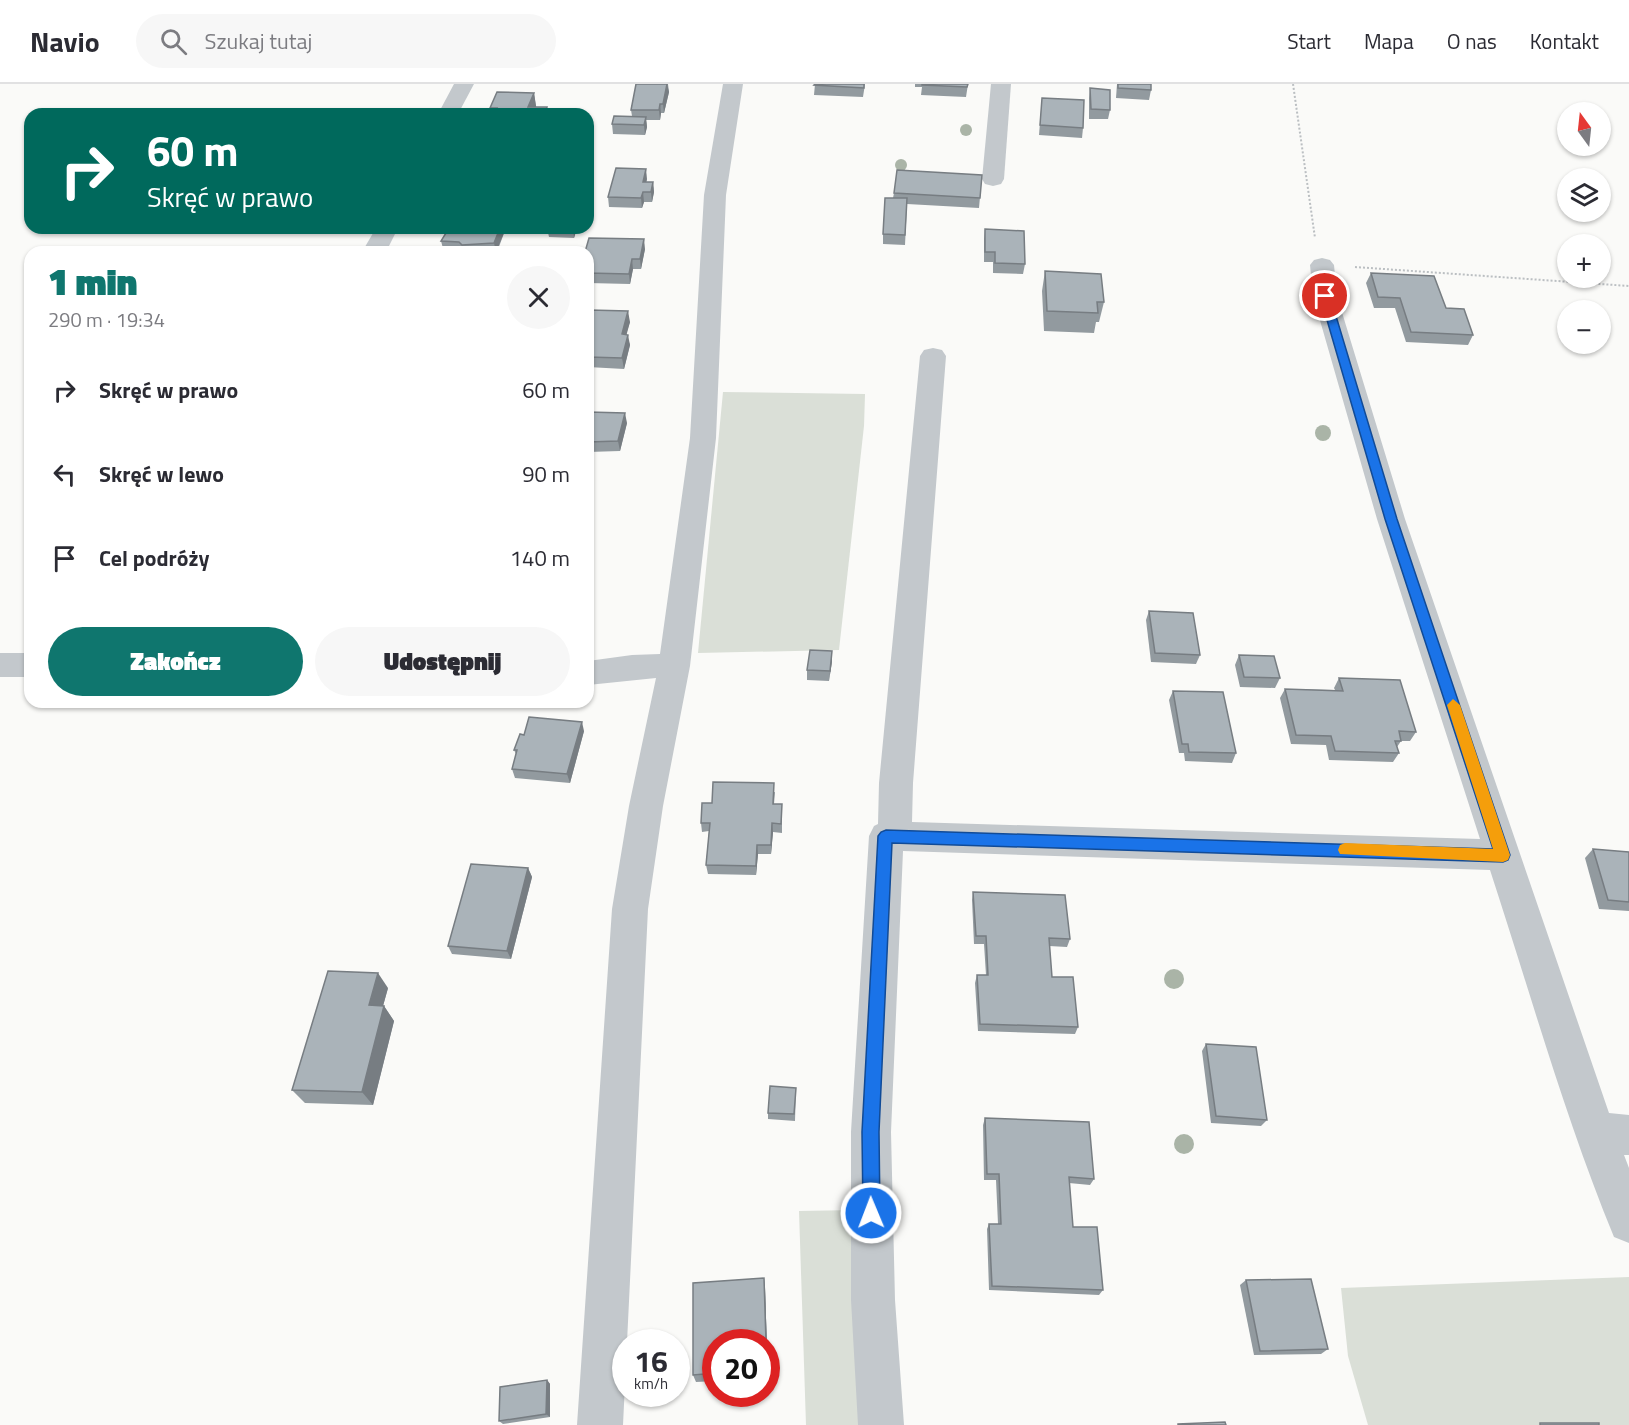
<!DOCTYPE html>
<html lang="pl">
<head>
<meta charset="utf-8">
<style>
	:root { --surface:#fff; --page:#f7f7f7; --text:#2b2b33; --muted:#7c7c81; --line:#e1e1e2; --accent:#0f766e }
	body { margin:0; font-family:"Titillium Web",sans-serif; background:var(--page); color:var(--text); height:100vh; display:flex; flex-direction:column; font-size:22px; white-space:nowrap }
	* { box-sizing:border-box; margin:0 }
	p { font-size:20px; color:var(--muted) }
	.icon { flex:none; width:33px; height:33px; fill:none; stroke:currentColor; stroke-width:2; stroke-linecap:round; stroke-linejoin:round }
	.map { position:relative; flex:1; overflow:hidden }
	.drawer { position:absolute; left:24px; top:162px; width:570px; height:462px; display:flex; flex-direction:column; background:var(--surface); border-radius:18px; box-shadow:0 2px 4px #0004 }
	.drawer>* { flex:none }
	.banner { position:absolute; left:24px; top:24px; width:570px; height:126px; border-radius:18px; box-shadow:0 2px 4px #0004; background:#00695c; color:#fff; overflow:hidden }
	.needle { width:39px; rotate:345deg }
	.tools { position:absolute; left:1557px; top:18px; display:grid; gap:12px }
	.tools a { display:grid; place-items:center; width:54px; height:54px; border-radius:50%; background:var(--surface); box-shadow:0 2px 4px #0004; font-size:30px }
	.speed { position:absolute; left:612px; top:1245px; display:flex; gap:12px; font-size:30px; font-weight:700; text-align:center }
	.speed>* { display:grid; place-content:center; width:78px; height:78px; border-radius:50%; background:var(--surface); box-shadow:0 2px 4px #0004; line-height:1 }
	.speed small { font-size:15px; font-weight:400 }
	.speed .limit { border:9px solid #d22; background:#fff; color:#111 }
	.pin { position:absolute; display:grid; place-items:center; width:51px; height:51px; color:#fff; margin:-26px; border:3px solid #fff; border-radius:50%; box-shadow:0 2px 6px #0007 }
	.me { position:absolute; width:66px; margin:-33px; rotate:359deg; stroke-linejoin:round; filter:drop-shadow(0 0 4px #0008) }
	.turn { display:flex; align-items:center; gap:21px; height:126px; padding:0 24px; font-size:27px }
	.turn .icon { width:78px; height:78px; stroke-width:2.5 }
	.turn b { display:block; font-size:42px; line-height:51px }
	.round { display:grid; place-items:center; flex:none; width:63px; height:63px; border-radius:32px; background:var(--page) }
	.headline { display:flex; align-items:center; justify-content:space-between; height:102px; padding:0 24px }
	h1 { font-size:36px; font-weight:800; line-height:45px; color:var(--accent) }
	.action { display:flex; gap:12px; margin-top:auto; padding:12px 24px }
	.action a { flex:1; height:69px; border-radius:36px; background:var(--accent); color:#fff; font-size:24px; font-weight:800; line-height:69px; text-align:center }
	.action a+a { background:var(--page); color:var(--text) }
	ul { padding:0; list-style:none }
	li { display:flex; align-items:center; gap:18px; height:84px; padding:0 24px }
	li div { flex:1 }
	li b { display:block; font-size:22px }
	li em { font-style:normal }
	header { display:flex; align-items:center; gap:36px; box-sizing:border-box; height:84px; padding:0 30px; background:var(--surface); border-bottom:2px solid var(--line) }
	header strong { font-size:28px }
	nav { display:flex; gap:33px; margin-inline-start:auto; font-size:21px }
	.search { width:420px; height:54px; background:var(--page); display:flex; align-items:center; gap:15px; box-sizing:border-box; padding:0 21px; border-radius:33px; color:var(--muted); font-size:22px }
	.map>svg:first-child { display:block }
	.green { fill:#dadfd7 }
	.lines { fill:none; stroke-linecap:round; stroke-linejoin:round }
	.path { stroke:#bbbfc2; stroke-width:2; stroke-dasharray:2 2; stroke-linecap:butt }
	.minor { fill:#c3c8cc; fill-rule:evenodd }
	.tree { fill:#aab4a7 }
	.wall { fill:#929a9f }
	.shaded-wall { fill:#777d82 }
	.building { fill:#aab3b9; stroke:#777d82; stroke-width:1.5 }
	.route { fill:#1a73e8; stroke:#114b97; stroke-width:1.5 }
	.slow { fill:#f59e0b }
</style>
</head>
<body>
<header>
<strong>Navio</strong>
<div class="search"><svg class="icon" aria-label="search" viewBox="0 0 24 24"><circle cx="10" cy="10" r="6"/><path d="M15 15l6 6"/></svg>Szukaj tutaj</div>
<nav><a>Start</a><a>Mapa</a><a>O nas</a><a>Kontakt</a></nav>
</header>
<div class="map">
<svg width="1629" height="1341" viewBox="0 0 1629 1341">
	<rect width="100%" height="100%" fill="#fafaf8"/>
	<g class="green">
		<polygon points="723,308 865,310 864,342 839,566 698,569"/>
		<polygon points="856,1126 860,1341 806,1341 799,1127"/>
		<polygon points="1629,1193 1629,1341 1368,1341 1348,1272 1341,1204"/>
	</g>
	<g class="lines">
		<g class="path">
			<polyline points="1293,0 1315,154"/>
			<polyline points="1355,183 1629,202"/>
		</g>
		<g class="minor">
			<polygon points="454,0 474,0 458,30 438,30"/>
			<polygon points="723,0 743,0 726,111 716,354 690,582 663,722 648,825 623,1341 577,1341 612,825 629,722 656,594 588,601 588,577 632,571 660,570 690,354 704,111"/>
			<polygon points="991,0 1011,0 1004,95 1001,100 993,102 985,100 982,95"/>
			<polygon points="376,144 398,144 386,168 362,168"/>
			<path d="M1322,174L1330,176L1334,181L1337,212L1405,435L1609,1029L1629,1031V1071H1624L1629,1084V1159L1614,1153C1565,1034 1530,908 1490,786L903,767L891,1048L895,1216L904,1341H858L851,1216V1048L869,752L874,742L878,740L879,699L920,272L924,266L933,264L942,266L946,272L913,699L912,738L1480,755L1377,435L1313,212L1310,181L1314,176Z"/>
			<rect x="0" y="569" width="30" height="24"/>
		</g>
	</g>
	<g class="tree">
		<circle cx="966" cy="46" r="6"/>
		<circle cx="901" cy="81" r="6"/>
		<circle cx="1323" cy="349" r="8"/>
		<circle cx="1174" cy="895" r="10"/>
		<circle cx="1184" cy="1060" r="10"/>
	</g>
	<g class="wall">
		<polygon points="636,0 668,0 669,8 664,29 661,29 660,36 646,36 647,43 645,51 613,50 612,40 632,32 631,26"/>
		<polygon points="815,0 865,0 863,13 814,11"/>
		<polygon points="915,0 968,0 966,13 921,11 922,3 915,3"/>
		<polygon points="1117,0 1151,0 1151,6 1149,16 1116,14"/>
		<polygon points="1090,4 1110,26 1108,35 1089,35 1089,14"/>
		<polygon points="534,9 536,23 547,23 549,30 491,30 490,24"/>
		<polygon points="1042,14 1083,44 1082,54 1039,51"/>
		<polygon points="982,91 979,124 907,120 905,161 883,160 883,150 893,114 894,109"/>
		<polygon points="647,95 646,98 653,98 654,108 652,118 644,118 642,124 609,123 608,113"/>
		<polygon points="449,144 506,144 497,168 444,168 441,157"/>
		<polygon points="547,144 577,144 574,154 549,153"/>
		<polygon points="985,145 1025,180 1023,190 993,189 993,178 984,178 984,155"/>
		<polygon points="645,165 641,185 633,185 630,200 588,199 588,168"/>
		<polygon points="1045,187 1104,218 1099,238 1096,238 1094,249 1044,247 1042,207"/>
		<polygon points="1371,189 1446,224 1473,251 1468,261 1406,258 1395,224 1374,224 1366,199"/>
		<polygon points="588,228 630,238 626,250 630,261 624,285 588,283"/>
		<polygon points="588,328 627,339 620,367 588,368"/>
		<polygon points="1149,527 1200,571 1196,580 1151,578 1146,536"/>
		<polygon points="832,567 832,577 829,597 807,596 807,586"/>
		<polygon points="1239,571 1280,594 1275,604 1240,603 1235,581"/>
		<polygon points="1339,594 1416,648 1410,657 1401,657 1397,663 1399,669 1393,678 1329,676 1326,661 1291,660 1280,614 1285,605 1335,606 1334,604"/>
		<polygon points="1173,607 1236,669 1232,679 1185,677 1184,669 1179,669 1169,616"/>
		<polygon points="584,647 570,699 515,694 512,685 516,670 514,666 524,651"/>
		<polygon points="775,708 774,720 782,720 782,749 773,748 771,770 758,770 756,791 708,790 706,781 709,747 702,748 701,739 712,719"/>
		<polygon points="1593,765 1629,768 1629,827 1599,825 1585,774"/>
		<polygon points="528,784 532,793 511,875 452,870 448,862"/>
		<polygon points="973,808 1070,855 1067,863 1049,862 1052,893 1078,943 1075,950 978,947 975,899 977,891 986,891 984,860 974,860 972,816"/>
		<polygon points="388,904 383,922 384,922 394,937 373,1021 305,1019 292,1006"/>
		<polygon points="1206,960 1267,1036 1261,1042 1211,1039 1202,967"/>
		<polygon points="796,1004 795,1037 768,1035 768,1029"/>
		<polygon points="985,1034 1094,1095 1090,1101 1069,1099 1073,1143 1103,1206 1099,1211 989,1206 987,1145 989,1140 998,1140 996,1096 984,1096 983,1041"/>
		<polygon points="764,1194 765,1204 768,1294 766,1294 766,1258 716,1258 716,1297 696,1298 693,1291 693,1199"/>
		<polygon points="1246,1196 1328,1265 1321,1270 1254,1271 1240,1201"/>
		<polygon points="547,1296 550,1300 550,1333 503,1340 499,1337"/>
	</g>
	<g class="shaded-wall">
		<polygon points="667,0 669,8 664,29 663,20"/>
		<polygon points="534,9 537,28 528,23"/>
		<polygon points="660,20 661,29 660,36 659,26"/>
		<polygon points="646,33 647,43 645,51 644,41"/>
		<polygon points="646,85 647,95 644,108 643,98"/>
		<polygon points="653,98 654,108 652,118 651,108"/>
		<polygon points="643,108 644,118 642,124 641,114"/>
		<polygon points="500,144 506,144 496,168 494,159"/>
		<polygon points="573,144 577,144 574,154"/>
		<polygon points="644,155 645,165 641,185 640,175"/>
		<polygon points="632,175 633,185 630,200 629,190"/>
		<polygon points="628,227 630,238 624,260 622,250"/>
		<polygon points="628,251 630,261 624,285 622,274"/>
		<polygon points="625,329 627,339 620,367 618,357"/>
		<polygon points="832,567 832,577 829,597"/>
		<polygon points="582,638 584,647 570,699 567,690"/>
		<polygon points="772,739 773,748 771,770 771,761"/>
		<polygon points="757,761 758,770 756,791 756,782"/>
		<polygon points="528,784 532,793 511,875 507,867"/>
		<polygon points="378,889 388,904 379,936 369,921"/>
		<polygon points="384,922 394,937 373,1021 362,1008"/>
		<polygon points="764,1194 765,1204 768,1294 767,1286"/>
		<polygon points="547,1296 550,1300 550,1333 546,1330"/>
	</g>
	<g class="building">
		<polygon points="636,0 667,0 663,20 660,20 659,26 631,26"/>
		<polygon points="815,0 864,0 864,4 814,1"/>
		<polygon points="922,0 968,0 967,3 922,1"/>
		<polygon points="1118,0 1151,0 1151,6 1118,4"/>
		<polygon points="1090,4 1110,6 1110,26 1091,25"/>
		<polygon points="497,8 534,9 528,23 547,23 545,30 494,30 497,24 490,24"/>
		<polygon points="1042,14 1084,16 1083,44 1040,41"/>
		<polygon points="614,32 646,33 644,41 612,40"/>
		<polygon points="616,84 646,85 643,98 653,98 651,108 643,108 641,114 608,113"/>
		<polygon points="897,86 982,91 980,114 894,109"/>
		<polygon points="885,114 907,114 905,151 883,150"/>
		<polygon points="449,144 500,144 494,159 462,161 459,158 441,157"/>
		<polygon points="985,145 1024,147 1025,180 995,179 995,168 985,168"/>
		<polygon points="589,154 644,155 640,175 632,175 629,190 588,189 588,168 585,168"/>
		<polygon points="1045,187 1101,190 1104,218 1097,218 1098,229 1047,227"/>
		<polygon points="1371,189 1434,192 1446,224 1464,225 1473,251 1411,248 1400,214 1378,213"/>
		<polygon points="589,226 628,227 622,250 628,251 622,274 588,273"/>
		<polygon points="588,328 625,329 618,357 588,358"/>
		<polygon points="1149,527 1193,529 1200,571 1155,569"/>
		<polygon points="810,566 832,567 830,587 807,586"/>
		<polygon points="1239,571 1274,572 1280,594 1244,593"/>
		<polygon points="1339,594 1400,596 1416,648 1399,647 1401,657 1395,657 1399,669 1335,667 1331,652 1296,651 1285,605 1343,607"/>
		<polygon points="1173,607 1223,608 1236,669 1189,668 1188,660 1182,660"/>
		<polygon points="529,633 582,638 567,690 512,685 517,666 514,666 520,650 524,651"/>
		<polygon points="713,698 774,699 773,720 782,720 781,740 772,739 771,761 757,761 756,782 706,781 710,739 701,739 702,719 712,719"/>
		<polygon points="1593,765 1629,768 1629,818 1608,816"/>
		<polygon points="471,780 528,784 507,867 448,862"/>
		<polygon points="973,808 1065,811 1070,855 1049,854 1052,893 1073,893 1078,943 980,940 977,891 988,891 986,852 976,852"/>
		<polygon points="328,887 378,889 369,921 384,922 362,1008 292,1006"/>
		<polygon points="1206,960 1256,963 1267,1036 1216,1032"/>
		<polygon points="770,1002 796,1004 794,1030 768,1029"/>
		<polygon points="985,1034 1089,1038 1094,1095 1069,1093 1073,1143 1097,1143 1103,1206 992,1202 989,1140 1001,1140 999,1090 987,1090"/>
		<polygon points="764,1194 766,1258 716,1258 716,1289 693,1291 693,1199"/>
		<polygon points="1311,1195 1328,1265 1260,1267 1246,1196"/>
		<polygon points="547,1296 546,1330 499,1337 500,1303"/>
		<polygon points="1225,1338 1226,1341 1178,1341 1178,1340"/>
		<rect x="1540" y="1339" width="59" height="2"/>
	</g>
	<polygon class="route" points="1325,209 1330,212 1397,435 1510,771 1508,776 1503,778 892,759 879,1048 880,1129 877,1135 871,1138 865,1135 863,1129 862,1048 878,752 881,748 886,746 1493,765 1385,435 1320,212"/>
	<polygon class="slow" points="1453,615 1460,621 1510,771 1508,776 1503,778 1340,770 1338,766 1340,761 1345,759 1493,765 1447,621"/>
</svg>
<div class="tools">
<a><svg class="needle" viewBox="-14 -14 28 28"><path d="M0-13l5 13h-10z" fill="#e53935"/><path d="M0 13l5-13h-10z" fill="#7c7c81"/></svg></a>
<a><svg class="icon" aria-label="layers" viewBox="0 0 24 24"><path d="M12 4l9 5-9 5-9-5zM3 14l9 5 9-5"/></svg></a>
<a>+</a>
<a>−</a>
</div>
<div class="speed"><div>16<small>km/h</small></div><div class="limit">20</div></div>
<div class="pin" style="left:1325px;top:212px;background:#d93025"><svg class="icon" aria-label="arrive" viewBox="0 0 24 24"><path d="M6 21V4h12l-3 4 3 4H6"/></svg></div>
<svg class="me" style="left:871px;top:1129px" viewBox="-20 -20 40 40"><circle r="17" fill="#1a73e8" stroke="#fff" stroke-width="3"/><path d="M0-11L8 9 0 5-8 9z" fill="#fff"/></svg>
<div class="banner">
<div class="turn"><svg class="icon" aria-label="right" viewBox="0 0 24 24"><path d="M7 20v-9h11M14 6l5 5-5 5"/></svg><div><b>60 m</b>Skręć w prawo</div></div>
</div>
<section class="drawer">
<div class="headline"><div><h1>1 min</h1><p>290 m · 19:34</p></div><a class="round"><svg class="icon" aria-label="close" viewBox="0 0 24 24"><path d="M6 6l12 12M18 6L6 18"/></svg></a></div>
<ul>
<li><svg class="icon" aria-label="right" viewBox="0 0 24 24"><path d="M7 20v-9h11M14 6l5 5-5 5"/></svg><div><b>Skręć w prawo</b></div><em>60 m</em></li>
<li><svg class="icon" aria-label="left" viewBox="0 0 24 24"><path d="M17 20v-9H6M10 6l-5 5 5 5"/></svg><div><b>Skręć w lewo</b></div><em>90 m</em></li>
<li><svg class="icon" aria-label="arrive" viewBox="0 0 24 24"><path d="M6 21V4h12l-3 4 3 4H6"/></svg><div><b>Cel podróży</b></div><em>140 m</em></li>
</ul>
<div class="action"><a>Zakończ</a><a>Udostępnij</a></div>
</section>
</div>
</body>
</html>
